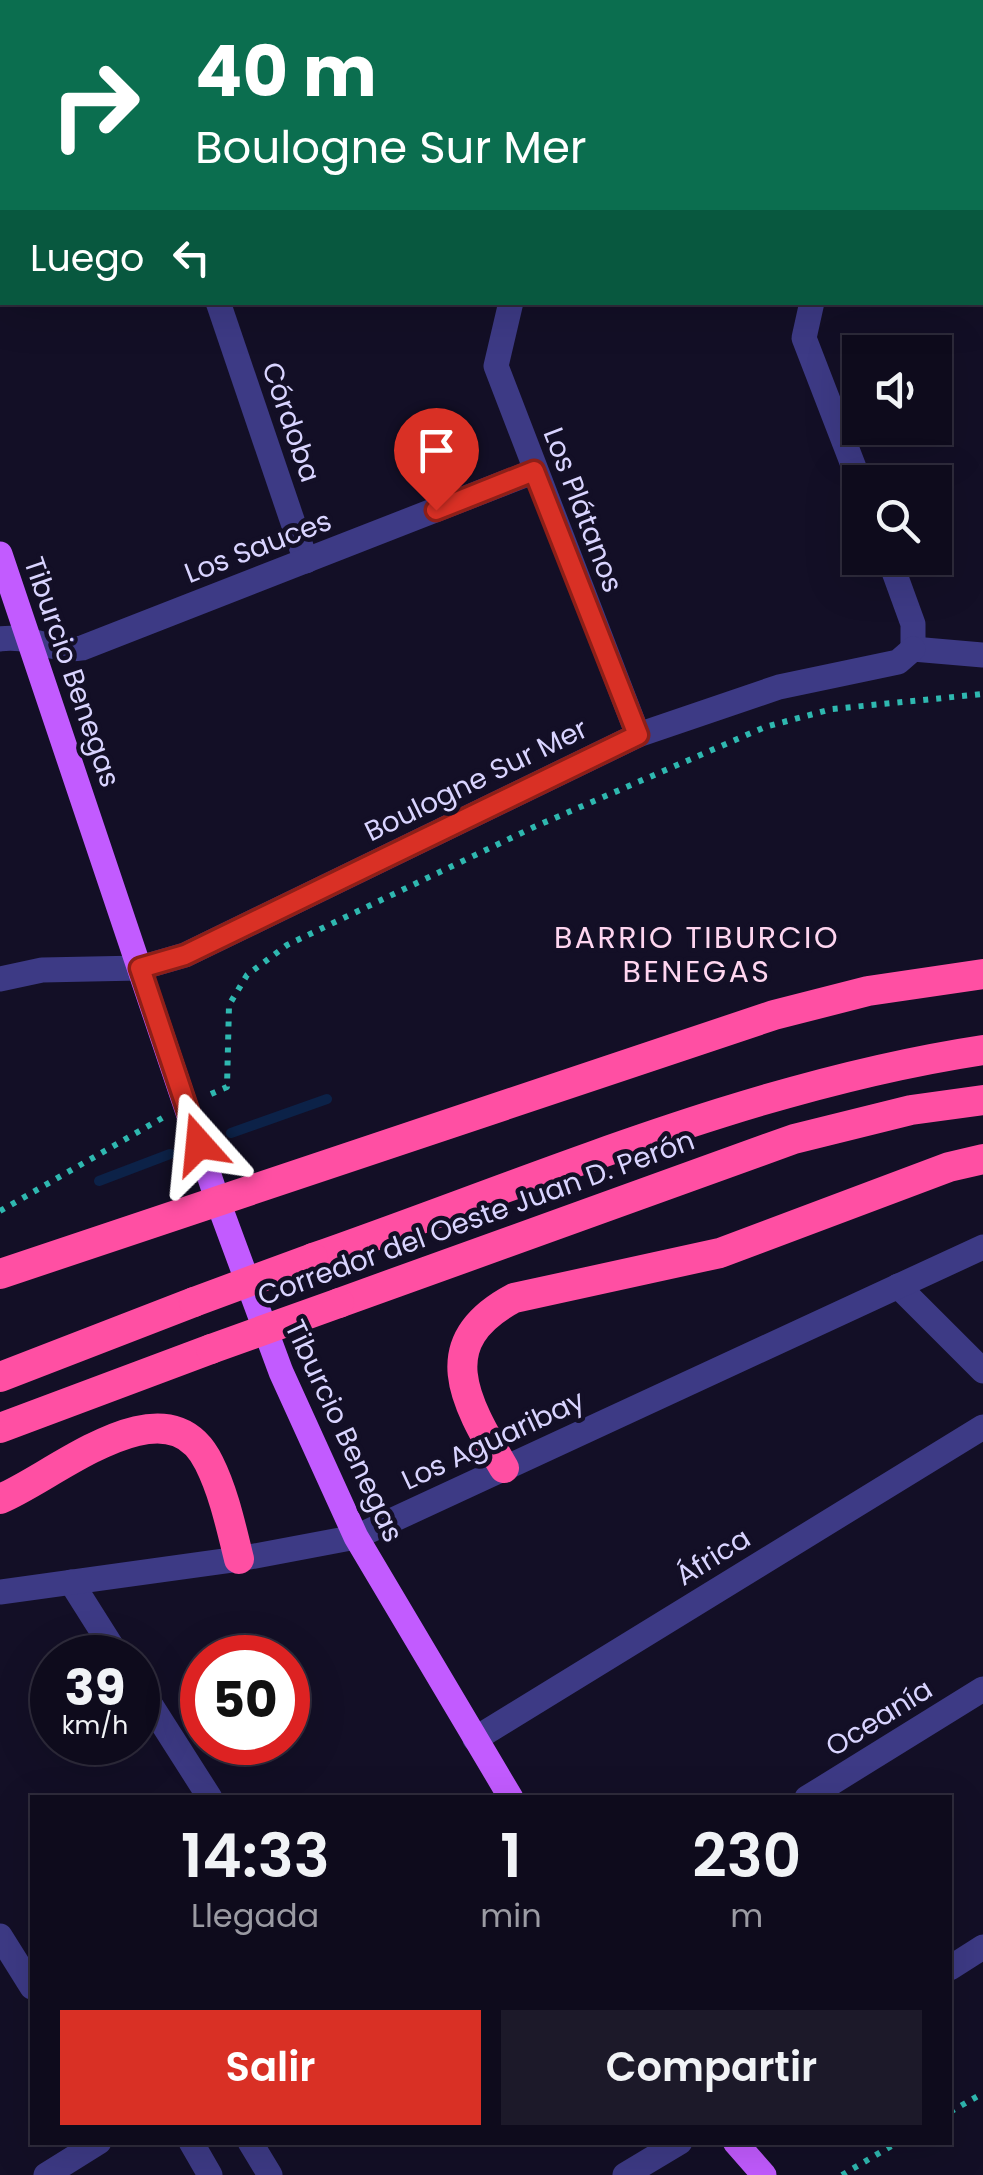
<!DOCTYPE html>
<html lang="es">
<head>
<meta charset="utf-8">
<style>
	:root { --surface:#0e0b1c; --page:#1c1929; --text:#f1f3f6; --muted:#9b9ba3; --line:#2e2b3b; --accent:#d93025 }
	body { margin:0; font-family:Poppins,sans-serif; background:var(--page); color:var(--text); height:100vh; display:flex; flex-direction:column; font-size:38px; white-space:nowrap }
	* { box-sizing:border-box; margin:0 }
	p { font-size:32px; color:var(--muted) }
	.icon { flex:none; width:55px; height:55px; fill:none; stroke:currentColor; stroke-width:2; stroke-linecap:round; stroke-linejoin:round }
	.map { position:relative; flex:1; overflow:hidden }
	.side { position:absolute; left:30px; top:1795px; width:922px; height:350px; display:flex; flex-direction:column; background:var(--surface); border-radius:0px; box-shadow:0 10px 40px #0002,0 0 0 2px var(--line) }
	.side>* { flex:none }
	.guide { position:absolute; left:0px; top:0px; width:985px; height:305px; box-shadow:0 10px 40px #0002,0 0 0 2px var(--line); background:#0b6e4f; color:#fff; overflow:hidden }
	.fabs { position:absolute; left:842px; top:335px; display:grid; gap:20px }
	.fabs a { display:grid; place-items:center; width:110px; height:110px; border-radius:0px; background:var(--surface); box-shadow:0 10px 40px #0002,0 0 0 2px var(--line); font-size:50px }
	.speed { position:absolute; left:30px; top:1635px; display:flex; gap:20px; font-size:50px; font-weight:700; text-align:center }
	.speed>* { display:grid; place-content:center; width:130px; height:130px; border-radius:50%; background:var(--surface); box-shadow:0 10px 40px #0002,0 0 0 2px var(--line); line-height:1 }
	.speed small { font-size:25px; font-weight:400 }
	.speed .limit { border:15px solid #d22; background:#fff; color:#111 }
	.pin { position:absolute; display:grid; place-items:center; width:85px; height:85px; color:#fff; margin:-102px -42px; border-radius:50% 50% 50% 0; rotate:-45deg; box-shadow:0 0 10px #0007 }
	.pin .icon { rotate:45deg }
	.me { position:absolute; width:110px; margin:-55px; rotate:342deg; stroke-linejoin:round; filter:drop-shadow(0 0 8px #0008) }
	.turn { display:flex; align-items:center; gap:35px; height:210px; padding:0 30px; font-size:45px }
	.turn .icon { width:130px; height:130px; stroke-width:2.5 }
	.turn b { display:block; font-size:70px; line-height:85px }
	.then { display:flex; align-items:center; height:95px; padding:0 30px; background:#0003; gap:20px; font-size:38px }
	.eta { display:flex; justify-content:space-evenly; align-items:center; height:170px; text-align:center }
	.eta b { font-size:60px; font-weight:600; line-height:70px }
	.button { display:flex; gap:20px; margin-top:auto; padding:20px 30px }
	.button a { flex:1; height:115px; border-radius:0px; background:var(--accent); color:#fff; font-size:40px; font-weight:600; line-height:115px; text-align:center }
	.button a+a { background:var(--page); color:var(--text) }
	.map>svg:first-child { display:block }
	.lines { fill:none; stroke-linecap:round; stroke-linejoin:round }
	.stream { stroke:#0c2248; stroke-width:10 }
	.path { stroke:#2fb8b0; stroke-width:6; stroke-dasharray:5 8; stroke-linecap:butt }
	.minor { stroke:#3d3a85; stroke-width:25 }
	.major { stroke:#c25bff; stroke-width:25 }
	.highway { stroke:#ff4fa3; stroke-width:30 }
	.highway-bridge { stroke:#ff4fa3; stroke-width:30 }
	.route-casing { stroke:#8d1f18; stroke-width:25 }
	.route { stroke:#d93025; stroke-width:18 }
	.labels { text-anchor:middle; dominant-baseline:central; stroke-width:9; stroke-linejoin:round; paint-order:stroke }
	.street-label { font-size:28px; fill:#d9d4ff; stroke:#130f26 }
	.neighbourhood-label { font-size:30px; letter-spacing:2.5px; fill:#ffd6f0; stroke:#130f26 }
</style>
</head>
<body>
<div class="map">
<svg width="983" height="2175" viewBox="0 0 983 2175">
	<rect width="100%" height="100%" fill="#130f26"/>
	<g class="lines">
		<g class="stream">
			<polyline points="231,1133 327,1099"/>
			<polyline points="99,1181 170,1154"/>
		</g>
		<g class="path">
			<polyline points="211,1094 227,1087 229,1005 247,975 287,945 534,827 765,727 832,709 983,694"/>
			<polyline points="0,1211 164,1117"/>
			<polyline points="950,2112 983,2093"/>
			<polyline points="842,2175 898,2142"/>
		</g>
		<g class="minor">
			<polyline points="116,0 117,2"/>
			<polyline points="885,2 885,0"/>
			<polyline points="218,302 306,561"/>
			<polyline points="511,302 496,366 638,735"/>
			<polyline points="812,302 804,338 860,483"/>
			<polyline points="889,558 913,624 913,649"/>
			<path d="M0,639C29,634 53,653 82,648L535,471"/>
			<polyline points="913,649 983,655"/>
			<polyline points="0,979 42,970 140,968 185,955 638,735 779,687 898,662 913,649"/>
			<polyline points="898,1286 983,1371"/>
			<polyline points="71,1582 119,1658"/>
			<polyline points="0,1592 239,1559 356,1537 983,1247"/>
			<polyline points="138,1685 210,1798"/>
			<polyline points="475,1739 983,1427"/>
			<polyline points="807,1798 983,1689"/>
			<polyline points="0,1936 32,1987"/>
			<polyline points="950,1968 983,1947"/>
			<polyline points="191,2142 210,2175"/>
			<polyline points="250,2142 270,2175"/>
			<polyline points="46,2175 99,2142"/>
			<polyline points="625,2175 680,2142"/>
		</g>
		<g class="major">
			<polyline points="0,554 217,1199 281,1372 356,1537 511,1798"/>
			<polyline points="735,2142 764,2175"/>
		</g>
		<g class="highway">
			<path d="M313,1258C533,1181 752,1085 983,1050"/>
			<polyline points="0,1274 774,1015 868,991 983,974"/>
			<polyline points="339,1303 794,1139 911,1110 983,1100"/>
			<polyline points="0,1377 194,1302"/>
			<polyline points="0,1428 211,1349"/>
			<path d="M504,1468C466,1403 429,1343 514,1298L720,1253L949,1167L983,1159"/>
			<path d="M0,1499C53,1478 167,1376 209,1463C224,1493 231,1527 239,1559"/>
		</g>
		<g class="highway-bridge">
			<polyline points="194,1302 313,1258"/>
			<polyline points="211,1349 339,1303"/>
		</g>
	</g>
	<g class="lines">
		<defs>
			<polyline id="route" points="199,1144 140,968 185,955 638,735 534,471 436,510"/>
		</defs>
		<use href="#route" class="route-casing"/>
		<use href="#route" class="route"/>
	</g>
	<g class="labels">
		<g class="street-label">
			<text transform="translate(291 422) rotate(71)">Córdoba</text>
			<text transform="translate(583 510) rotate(69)">Los Plátanos</text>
			<text transform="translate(258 547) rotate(-21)">Los Sauces</text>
			<text transform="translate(72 672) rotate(71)">Tiburcio Benegas</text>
			<text transform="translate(476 780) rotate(-26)">Boulogne Sur Mer</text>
			<text transform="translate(476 1218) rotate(-20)">Corredor del Oeste Juan D. Perón</text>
			<text transform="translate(344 1431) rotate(65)">Tiburcio Benegas</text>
			<text transform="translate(493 1440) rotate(-25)">Los Aguaribay</text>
			<text transform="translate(713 1557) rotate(-32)">África</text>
			<text transform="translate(879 1718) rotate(-32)">Oceanía</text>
		</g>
		<g class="neighbourhood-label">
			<text x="697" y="937">BARRIO TIBURCIO<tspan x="697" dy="34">BENEGAS</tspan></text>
		</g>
	</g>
</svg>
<div class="fabs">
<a><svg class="icon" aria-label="sound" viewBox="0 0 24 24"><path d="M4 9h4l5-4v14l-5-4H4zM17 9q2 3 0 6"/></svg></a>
<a><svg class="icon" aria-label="search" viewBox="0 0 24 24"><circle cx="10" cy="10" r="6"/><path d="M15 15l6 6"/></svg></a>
</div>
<div class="speed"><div>39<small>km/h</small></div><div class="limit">50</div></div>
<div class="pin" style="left:436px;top:510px;background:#d93025"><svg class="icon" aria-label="arrive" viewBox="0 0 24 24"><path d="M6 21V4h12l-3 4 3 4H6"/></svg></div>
<svg class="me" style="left:199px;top:1144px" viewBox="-20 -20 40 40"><path d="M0-17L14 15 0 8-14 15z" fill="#d93025" stroke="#fff" stroke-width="4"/></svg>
<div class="guide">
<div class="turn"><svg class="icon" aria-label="right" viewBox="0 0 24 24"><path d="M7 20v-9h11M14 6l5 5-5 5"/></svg><div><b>40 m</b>Boulogne Sur Mer</div></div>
<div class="then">Luego<svg class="icon" aria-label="left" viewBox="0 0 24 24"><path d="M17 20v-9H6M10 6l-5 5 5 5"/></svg></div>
</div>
<section class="side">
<div class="eta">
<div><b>14:33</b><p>Llegada</p></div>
<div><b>1</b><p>min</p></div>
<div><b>230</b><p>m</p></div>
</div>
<div class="button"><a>Salir</a><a>Compartir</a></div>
</section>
</div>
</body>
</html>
